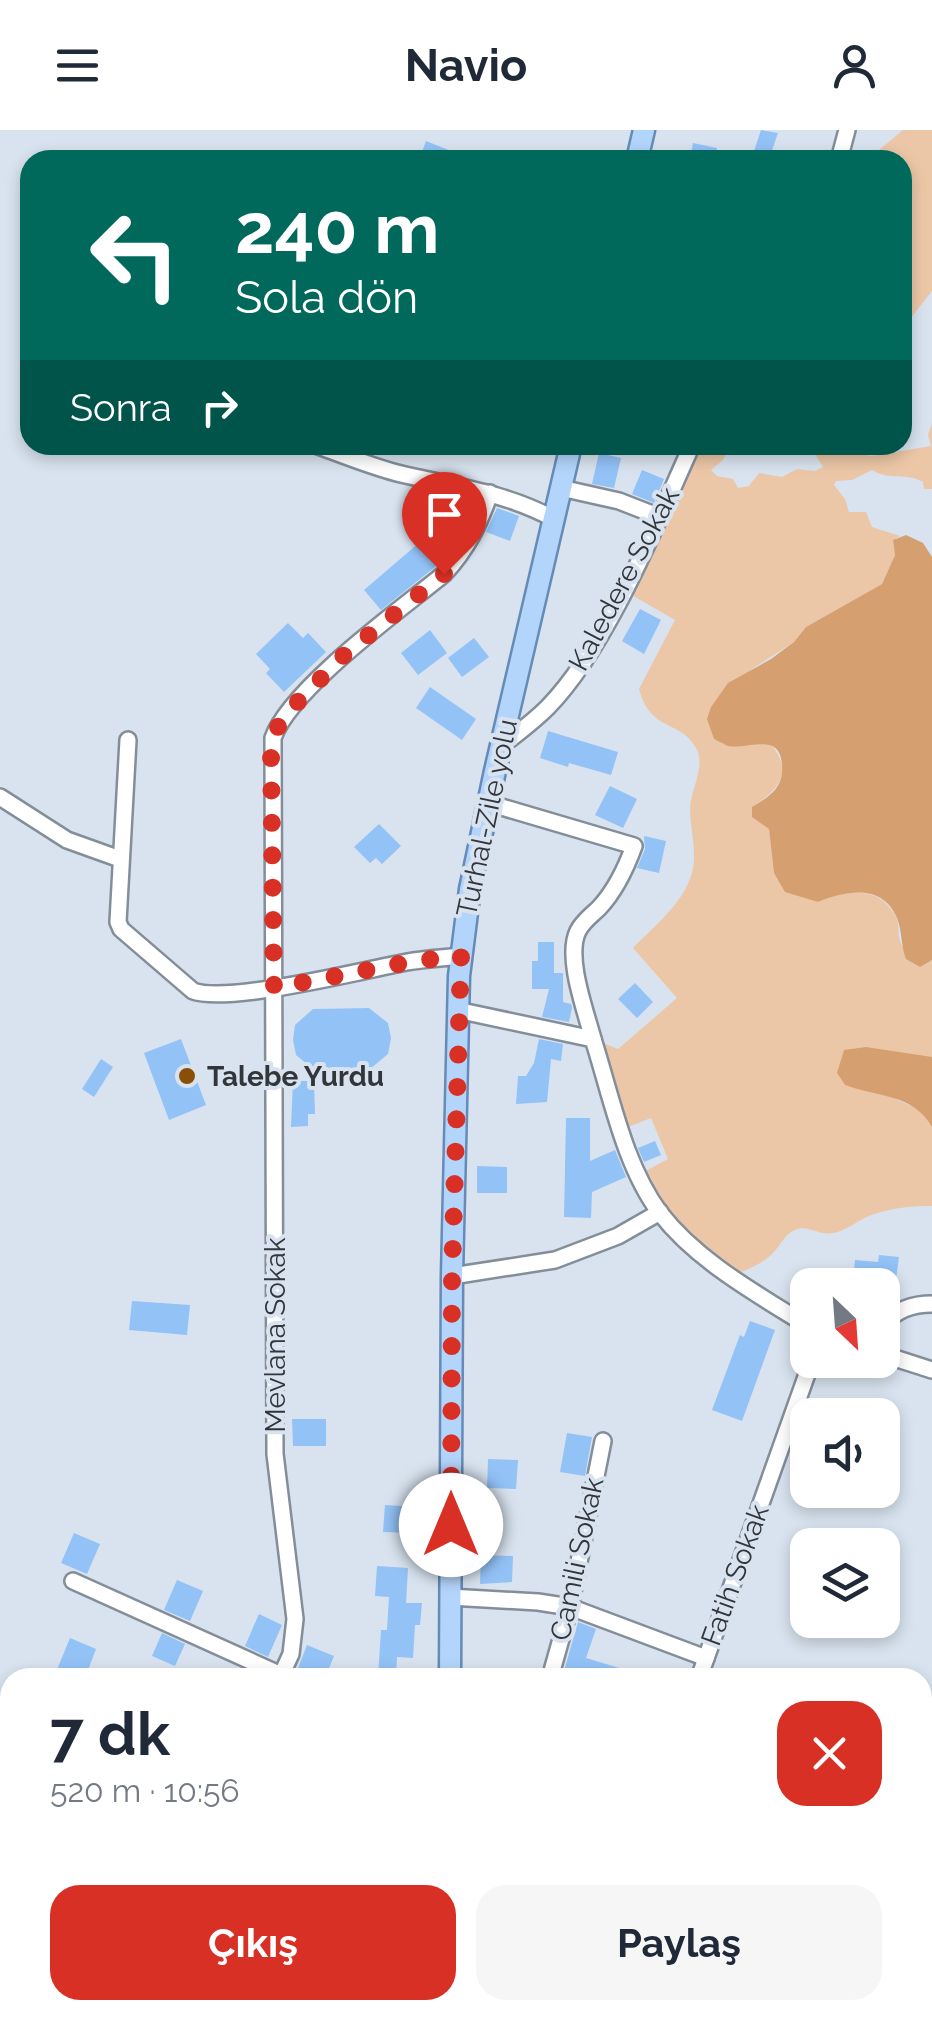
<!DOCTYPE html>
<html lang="tr">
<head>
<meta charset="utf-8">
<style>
	:root { --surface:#fff; --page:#f6f6f7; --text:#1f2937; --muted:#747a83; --accent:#d93025 }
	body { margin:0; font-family:Raleway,sans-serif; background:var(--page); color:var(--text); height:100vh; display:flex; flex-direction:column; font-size:38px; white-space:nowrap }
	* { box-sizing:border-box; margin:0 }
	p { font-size:32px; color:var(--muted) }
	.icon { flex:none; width:55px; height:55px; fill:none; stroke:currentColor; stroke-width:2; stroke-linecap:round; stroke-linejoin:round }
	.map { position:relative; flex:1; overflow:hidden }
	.sheet { position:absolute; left:0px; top:1538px; width:932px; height:352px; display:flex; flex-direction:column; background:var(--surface); border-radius:30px 30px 0 0; box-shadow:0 5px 15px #0003 }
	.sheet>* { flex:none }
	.hud { position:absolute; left:20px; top:20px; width:892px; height:305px; border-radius:30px; box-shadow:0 5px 15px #0003; background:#00695c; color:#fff; overflow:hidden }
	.needle { width:65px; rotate:155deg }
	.buttons { position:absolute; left:790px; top:1138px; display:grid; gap:20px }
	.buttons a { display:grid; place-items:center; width:110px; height:110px; border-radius:20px; background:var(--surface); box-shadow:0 5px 15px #0003; font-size:50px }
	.pin { position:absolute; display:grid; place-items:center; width:85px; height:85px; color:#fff; margin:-102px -42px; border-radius:50% 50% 50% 0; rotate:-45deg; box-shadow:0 0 10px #0007 }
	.pin .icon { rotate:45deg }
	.me { position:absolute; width:110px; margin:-55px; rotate:0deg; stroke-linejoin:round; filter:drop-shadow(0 0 8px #0008) }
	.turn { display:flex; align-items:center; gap:35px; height:210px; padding:0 50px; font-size:45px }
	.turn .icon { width:130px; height:130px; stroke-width:2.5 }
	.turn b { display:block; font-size:70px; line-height:85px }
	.then { display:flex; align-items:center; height:95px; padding:0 50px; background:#0003; gap:20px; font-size:38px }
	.round { display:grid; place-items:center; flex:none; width:105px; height:105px; border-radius:30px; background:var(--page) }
	.headline { display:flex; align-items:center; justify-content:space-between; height:170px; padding:0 50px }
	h1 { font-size:60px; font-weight:700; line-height:75px }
	.primary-button { display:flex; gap:20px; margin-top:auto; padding:20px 50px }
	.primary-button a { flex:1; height:115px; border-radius:30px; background:var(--accent); color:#fff; font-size:40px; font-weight:700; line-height:115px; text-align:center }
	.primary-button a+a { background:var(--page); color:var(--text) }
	header { display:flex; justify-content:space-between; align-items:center; height:130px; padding:0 50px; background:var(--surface); font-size:45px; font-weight:700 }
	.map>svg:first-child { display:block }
	.green { fill:#ecc7a7 }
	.forest { fill:#d69f70 }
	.building { fill:#93c2f7 }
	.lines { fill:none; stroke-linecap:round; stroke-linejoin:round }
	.minor-casing { stroke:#848e99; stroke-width:20 }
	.major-casing { stroke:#658bb6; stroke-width:25 }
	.minor { stroke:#fff; stroke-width:15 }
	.major { stroke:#b3d5fb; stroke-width:20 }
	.route { stroke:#d93025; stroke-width:18; stroke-dasharray:0 32.4 }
	.poi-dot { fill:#894f09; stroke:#d8e3ef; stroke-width:4 }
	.labels { text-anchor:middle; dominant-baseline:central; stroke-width:8; stroke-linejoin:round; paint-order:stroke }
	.street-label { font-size:28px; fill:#32363b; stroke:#d8e3ef }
	.poi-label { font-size:28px; font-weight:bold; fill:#32363b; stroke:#d8e3ef; text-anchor:start }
</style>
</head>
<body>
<header><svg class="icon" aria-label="menu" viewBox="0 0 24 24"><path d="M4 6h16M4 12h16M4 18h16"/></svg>Navio<svg class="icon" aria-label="person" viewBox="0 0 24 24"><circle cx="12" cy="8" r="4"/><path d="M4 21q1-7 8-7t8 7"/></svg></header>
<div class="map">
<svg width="932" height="1889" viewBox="0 0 932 1889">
	<rect width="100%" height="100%" fill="#d8e3ef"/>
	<g class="green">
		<polygon points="903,0 932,0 932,161 903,198 902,30 867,30"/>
		<path d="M932,293V359H924L923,352C906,342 888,351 872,340L852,350L836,351L834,355L845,369L849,382H866L872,397L900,406L893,410L895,425L882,454L806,497L794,512L752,539L708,589L714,609C734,619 751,611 772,615C794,645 777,660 753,677L760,691L769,698L774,743L818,772C846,760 879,754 896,787C900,794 897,803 900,811C903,820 914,829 920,836L932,830V927L837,943L845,955L886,965L923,981L932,997V1076C910,1076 890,1078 869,1086C857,1091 846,1101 833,1103C819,1106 807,1094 795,1100C784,1105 781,1115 773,1123C762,1135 745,1140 731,1146L686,1110L640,1044L668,1029L651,988L623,999L593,909L618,919L677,868L633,818C658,792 696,764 694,724C694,707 688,687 691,670C694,655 705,633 696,618C681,590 650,602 639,559L675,490L623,460L692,315H730L723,330L711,340L717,346L733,349L738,358L749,356L759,343L782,347L797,339L815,341L823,337L809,315H842L850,322L871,326L931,316L928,305Z"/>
	</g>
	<g class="forest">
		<path d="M906,405L923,413L932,427V830L920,837L906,829C901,816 902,800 897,788C882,753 846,761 818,772L785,762L774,743L769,699L752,687V677C767,668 781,660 782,642C784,599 751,620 728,616C726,615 716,610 714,609L707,589L711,577L728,553L771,529L794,512L806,497L882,454L895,425L893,410Z"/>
		<path d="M866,917L932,927V997C914,964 877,967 845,955L837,943L844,920Z"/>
	</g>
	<g class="building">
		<polygon points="761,0 778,3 770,26 754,21"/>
		<polygon points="426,11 471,29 471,30 419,30"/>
		<polygon points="693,13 717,18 715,30 690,30"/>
		<polygon points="599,323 621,328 614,358 592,354"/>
		<polygon points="642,340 664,349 654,373 632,364"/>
		<polygon points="497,378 519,386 510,411 486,402"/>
		<polygon points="442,389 458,408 450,419 435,437 381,480 364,460 427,406 424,404"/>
		<polygon points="640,479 661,490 644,524 622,511"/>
		<polygon points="288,493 303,508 308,503 326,522 284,562 266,543 270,539 256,524"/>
		<polygon points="430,500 447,523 418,545 401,523"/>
		<polygon points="474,508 489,527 462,547 448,528"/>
		<polygon points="430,557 476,589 462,610 416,578"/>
		<polygon points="548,601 618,622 611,645 569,633 568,637 540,628"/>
		<polygon points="610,656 637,669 623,698 595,685"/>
		<polygon points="379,694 401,716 382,734 376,728 370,733 354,717"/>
		<polygon points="644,706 666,711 659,743 637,738 645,719"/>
		<polygon points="538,812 554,812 554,843 563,843 563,872 571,874 572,878 569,892 542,887 549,859 532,859 532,831 538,831"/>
		<polygon points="635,853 653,872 637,888 618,869"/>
		<polygon points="369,878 388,893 391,908 388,924 370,939 314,940 296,925 293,910 295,895 313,879"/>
		<polygon points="181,909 206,975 169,990 144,923"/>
		<polygon points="539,909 563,914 561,931 551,929 547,972 516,974 518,946 526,946 534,933"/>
		<polygon points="101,929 113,937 94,967 82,959"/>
		<polygon points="293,951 314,951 315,984 308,984 308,996 291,997"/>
		<polygon points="566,988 590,988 590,1031 615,1020 626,1047 592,1062 591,1088 564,1087"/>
		<polygon points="655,1011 661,1025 644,1032 638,1018"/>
		<polygon points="477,1036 507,1037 507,1063 477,1063"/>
		<polygon points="879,1125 899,1127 896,1149 881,1147 880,1153 853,1150 855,1130 878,1132"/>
		<polygon points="132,1171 190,1175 187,1205 129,1200"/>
		<polygon points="750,1191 775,1200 742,1291 712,1280 740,1205 744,1207"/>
		<polygon points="292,1289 326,1289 326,1316 293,1316"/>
		<polygon points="567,1303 592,1307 585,1346 560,1342"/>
		<polygon points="488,1329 518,1330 516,1359 487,1358"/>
		<polygon points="385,1375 417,1377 416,1403 383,1402"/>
		<polygon points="74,1403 100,1414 87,1444 61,1433"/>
		<polygon points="481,1425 513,1426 512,1452 480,1454"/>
		<polygon points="377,1436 408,1438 406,1473 422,1473 420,1495 415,1495 413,1528 397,1527 396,1548 378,1548 381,1500 387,1500 389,1467 375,1466"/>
		<polygon points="177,1450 203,1461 190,1491 164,1480"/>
		<polygon points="259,1484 282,1495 268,1527 245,1516"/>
		<polygon points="578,1492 596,1499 586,1528 639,1544 639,1548 562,1548"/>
		<polygon points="162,1503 185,1514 175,1536 152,1526"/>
		<polygon points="70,1508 96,1519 85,1548 71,1548 56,1542"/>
		<polygon points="307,1515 334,1526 325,1548 298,1538"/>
	</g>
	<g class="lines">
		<defs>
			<g id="minor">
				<polyline points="839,30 847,0"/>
				<path d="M316,315C343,325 370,336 397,343C451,356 505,362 554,389"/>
				<polyline points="561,358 619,371 660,387"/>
				<path d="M128,610L118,792L121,799L193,861C228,874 364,840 407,832C425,829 443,828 461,826"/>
				<path d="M501,616C517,604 533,592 548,577C608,515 656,394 692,315"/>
				<polyline points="0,667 67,710 120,729"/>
				<path d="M488,673L634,716C626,738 616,760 599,778C592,785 583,791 578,801C565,827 586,882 593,909"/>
				<path d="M457,880L593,909C611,965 624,1035 660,1083C697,1131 757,1164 808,1196"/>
				<polyline points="452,1146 555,1130 618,1106 660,1082"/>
				<path d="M882,1195C897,1180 911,1174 932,1174"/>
				<polyline points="882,1224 932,1240"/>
				<polyline points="73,1451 288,1548"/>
				<polyline points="450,1467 538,1472 570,1477 706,1528"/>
				<path d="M280,1548L291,1524L295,1489L275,1324L273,608C290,559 401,479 444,444C467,419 479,395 490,363"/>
				<polyline points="550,1548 570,1477 603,1311"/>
				<polyline points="699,1548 812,1230"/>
				<polyline points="0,1672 10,1649"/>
				<polyline points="594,1880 611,1889"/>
				<polyline points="233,1889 235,1880"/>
			</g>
			<g id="major">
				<polyline points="637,30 644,0"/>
				<polyline points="450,1548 452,1146 459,846 470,759 495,641 571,315"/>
				<polyline points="445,1889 445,1880"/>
			</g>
		</defs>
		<use href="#minor" class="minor-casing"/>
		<use href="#major" class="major-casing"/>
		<use href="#minor" class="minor"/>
		<use href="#major" class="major"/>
	</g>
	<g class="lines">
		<polyline class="route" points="444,444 343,526 282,588 273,608 271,624 274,858 414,831 461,826 452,1146 451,1395"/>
	</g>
	<circle class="poi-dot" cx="187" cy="946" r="10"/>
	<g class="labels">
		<g class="street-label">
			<text transform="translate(624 449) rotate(-62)">Kaledere Sokak</text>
			<text transform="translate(487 688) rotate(-78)">Turhal-Zile yolu</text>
			<text transform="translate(275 1205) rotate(-90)">Mevlana Sokak</text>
			<text transform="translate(577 1429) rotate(-78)">Camili Sokak</text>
			<text transform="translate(735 1445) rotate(-70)">Fatih Sokak</text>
		</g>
		<g class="poi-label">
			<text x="207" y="946">Talebe Yurdu</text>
		</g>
	</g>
</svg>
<div class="buttons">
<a><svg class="needle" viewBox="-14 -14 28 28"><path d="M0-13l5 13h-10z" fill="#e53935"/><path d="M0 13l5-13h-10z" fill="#747a83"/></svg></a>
<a><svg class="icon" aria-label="sound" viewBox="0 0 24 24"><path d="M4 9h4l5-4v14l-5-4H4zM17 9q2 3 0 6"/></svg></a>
<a><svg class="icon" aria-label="layers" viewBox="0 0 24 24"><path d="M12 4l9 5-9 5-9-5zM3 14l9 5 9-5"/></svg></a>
</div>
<div class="pin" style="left:444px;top:444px;background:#d93025"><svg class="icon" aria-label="arrive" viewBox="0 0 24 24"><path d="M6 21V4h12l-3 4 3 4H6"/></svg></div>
<svg class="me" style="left:451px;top:1395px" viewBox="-20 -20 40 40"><circle r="19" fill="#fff"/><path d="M0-13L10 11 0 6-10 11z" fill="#d93025"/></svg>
<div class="hud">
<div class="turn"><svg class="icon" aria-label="left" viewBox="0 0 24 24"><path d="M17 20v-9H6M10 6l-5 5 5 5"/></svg><div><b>240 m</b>Sola dön</div></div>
<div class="then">Sonra<svg class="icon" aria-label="right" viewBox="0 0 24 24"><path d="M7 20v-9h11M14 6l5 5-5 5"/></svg></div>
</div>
<section class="sheet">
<div class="headline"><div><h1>7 dk</h1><p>520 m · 10:56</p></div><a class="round" style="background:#d93025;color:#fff"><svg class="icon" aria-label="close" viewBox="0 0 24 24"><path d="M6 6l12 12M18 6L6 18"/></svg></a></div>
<div class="primary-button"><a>Çıkış</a><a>Paylaş</a></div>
</section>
</div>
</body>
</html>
